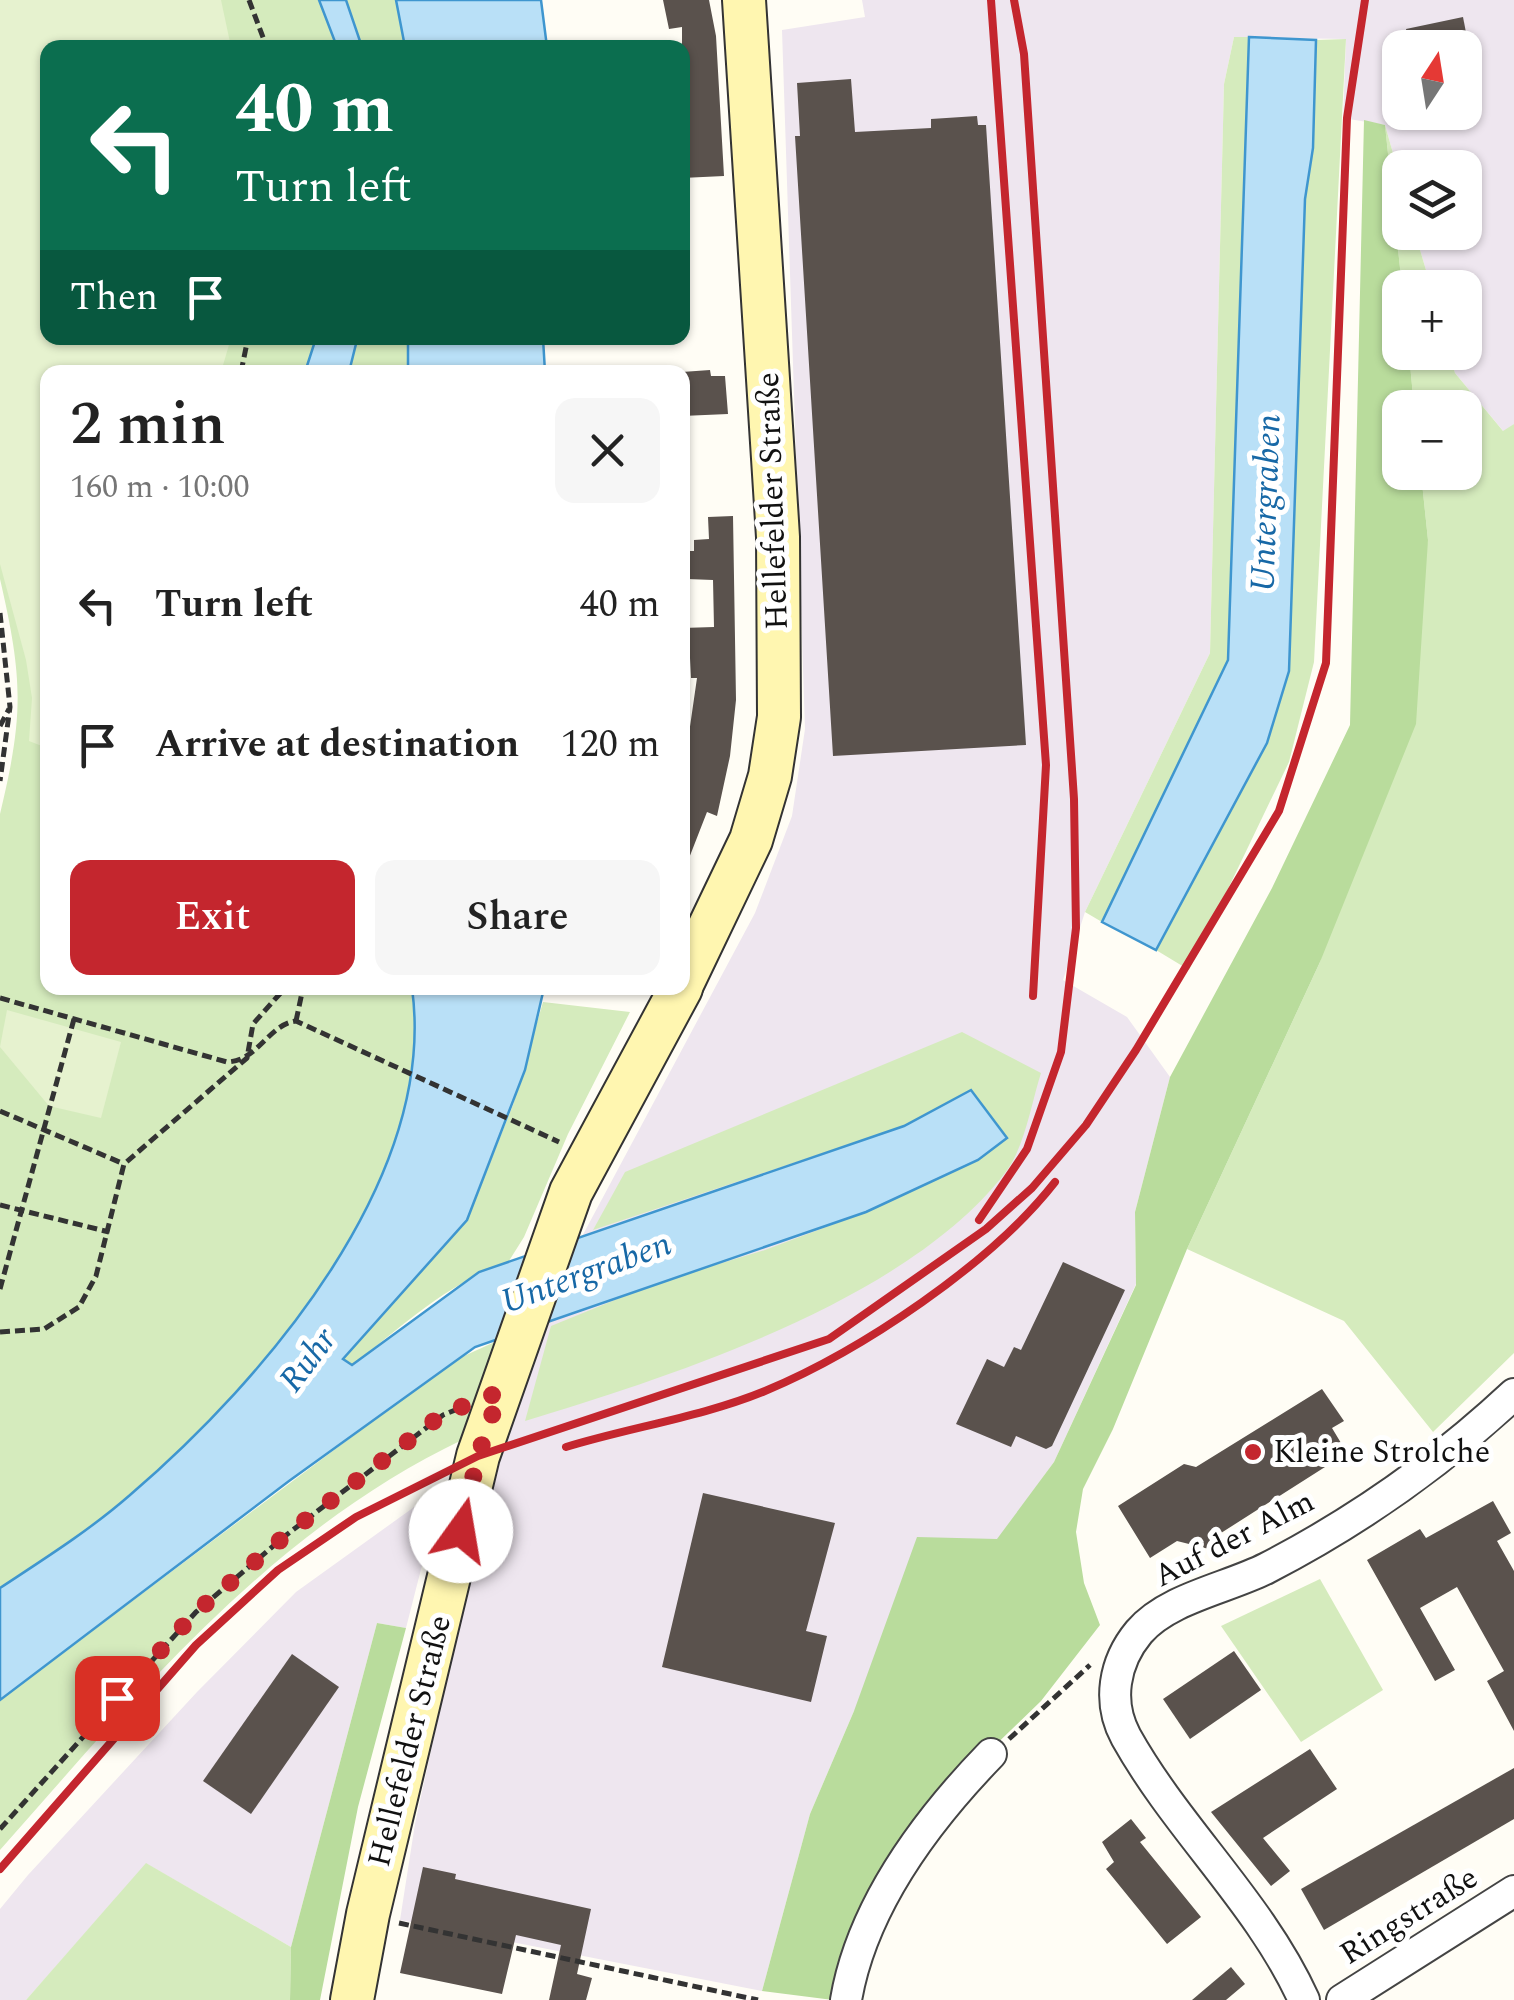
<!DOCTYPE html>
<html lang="en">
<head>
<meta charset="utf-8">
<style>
	:root { --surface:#fff; --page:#f6f6f6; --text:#222; --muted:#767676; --accent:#c4262e }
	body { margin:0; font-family:Spectral,serif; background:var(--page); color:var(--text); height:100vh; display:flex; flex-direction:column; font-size:38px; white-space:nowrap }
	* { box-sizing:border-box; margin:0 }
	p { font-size:32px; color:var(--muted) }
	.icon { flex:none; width:55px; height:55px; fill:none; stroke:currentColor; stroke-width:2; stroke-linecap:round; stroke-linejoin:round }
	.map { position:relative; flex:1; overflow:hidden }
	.panel { position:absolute; left:40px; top:365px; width:650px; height:630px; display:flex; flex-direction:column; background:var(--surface); border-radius:20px; box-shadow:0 2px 8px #0004 }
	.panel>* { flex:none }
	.top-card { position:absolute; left:40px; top:40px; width:650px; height:305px; border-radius:20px; box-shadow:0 2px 8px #0004; background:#0b6e4f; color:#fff; overflow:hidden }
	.needle { width:65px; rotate:12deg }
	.fabs { position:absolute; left:1382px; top:30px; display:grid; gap:20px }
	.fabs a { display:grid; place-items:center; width:100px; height:100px; border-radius:20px; background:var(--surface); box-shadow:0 2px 8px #0004; font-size:50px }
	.pin { position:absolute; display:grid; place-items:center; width:85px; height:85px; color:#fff; margin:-42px; border-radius:20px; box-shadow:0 5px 15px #0006 }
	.me { position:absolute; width:110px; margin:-55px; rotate:13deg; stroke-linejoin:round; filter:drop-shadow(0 0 8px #0008) }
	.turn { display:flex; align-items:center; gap:35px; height:210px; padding:0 30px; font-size:45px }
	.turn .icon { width:130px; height:130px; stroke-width:2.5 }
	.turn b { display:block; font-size:70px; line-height:85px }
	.then { display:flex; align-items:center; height:95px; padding:0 30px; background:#0003; gap:20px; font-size:38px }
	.round { display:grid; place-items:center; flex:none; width:105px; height:105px; border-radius:20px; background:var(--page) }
	.summary { display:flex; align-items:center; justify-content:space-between; height:170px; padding:0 30px }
	h1 { font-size:60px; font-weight:600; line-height:75px }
	.button { display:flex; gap:20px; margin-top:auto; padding:20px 30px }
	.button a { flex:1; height:115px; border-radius:20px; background:var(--accent); color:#fff; font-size:40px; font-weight:600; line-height:115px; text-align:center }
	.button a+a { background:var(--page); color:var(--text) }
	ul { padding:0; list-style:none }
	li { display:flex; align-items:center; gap:30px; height:140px; padding:0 30px }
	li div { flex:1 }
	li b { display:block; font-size:38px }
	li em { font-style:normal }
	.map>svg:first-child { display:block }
	.industrial { fill:#eee6ef; fill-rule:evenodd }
	.green { fill:#d5ebbd }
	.forest { fill:#b9dc9c }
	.pitch { fill:#e6f2cf }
	.water { fill:#b9e0f7; stroke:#3f96cf; stroke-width:2.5 }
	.building { fill:#5a524d }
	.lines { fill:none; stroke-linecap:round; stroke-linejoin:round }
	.street-casing { stroke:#444; stroke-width:34 }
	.secondary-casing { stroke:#333; stroke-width:46 }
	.path { stroke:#333; stroke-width:5; stroke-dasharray:10 5; stroke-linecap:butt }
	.street { stroke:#fff; stroke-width:30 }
	.secondary { stroke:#fff6b0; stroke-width:42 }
	.rail { stroke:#c4262e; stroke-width:8 }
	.route { stroke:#c4262e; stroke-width:18; stroke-dasharray:0 32.4 }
	.poi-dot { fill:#c4262e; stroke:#fff; stroke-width:4 }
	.labels { text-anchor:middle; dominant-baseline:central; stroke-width:10; stroke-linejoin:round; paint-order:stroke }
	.street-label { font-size:32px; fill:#111; stroke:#fff }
	.poi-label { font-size:32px; fill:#111; stroke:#fff; text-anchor:start }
	.water-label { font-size:35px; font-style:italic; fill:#1768a6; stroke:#fff }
</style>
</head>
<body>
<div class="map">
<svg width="1514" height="2000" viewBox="0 0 1514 2000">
	<rect width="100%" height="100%" fill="#fffdf5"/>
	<g class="industrial">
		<path d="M862,0H1514V424L1504,432L1455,373L1449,353L1465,352V288L1431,287L1415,233L1465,232V168H1400V178L1385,125L1343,118L1346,39L1234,37L1224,84L1210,653L1085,912L1063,980L1127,1017L1170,1077L1135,1212L1136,1284L1054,1462L998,1539L854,1711L810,1814L762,1991L400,1920L415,1824L460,1617L519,1389L563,1272L755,913L792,816L805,729L782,30L865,17ZM1400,48H1465V112H1400Z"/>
		<polygon points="442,1487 406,1628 377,1623 291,1947 147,1864 26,2000 0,2000 0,1909 28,1875 197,1692 296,1592"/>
	</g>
	<g class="green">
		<path d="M0,0H319L337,47L48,48V338H316L305,372H48V988H412C438,1178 265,1379 130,1495C90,1530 44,1559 0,1588V814C24,714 23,679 0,579Z"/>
		<polygon points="346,0 396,0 405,47 362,47"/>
		<polygon points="1234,37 1249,37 1228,660 1102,922 1085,912 1210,653 1224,84"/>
		<polygon points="1346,39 1314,662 1289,762 1189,970 1156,950 1267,743 1289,671 1305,199 1313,148 1316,40"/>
		<polygon points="1385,125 1400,178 1400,232 1415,233 1431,287 1402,287"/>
		<polygon points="363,338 408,338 408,372 349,372 356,344"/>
		<polygon points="1409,353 1449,353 1455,373 1503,431 1514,424 1514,1353 1433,1432 1344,1321 1187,1249 1320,962 1428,540 1421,473 1465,472 1465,408 1414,407"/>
		<path d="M543,1002L630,1012L568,1134L524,1237L507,1264C448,1281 400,1329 352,1365L342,1359L467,1220L513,1105Z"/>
		<path d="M962,1032L1041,1073C1031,1104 1025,1147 1005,1173C906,1301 675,1375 525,1421L551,1326L659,1282L765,1250L866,1212L978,1160L971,1090L904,1126L593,1230L625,1172Z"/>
		<path d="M499,1340L464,1439C271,1531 139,1693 0,1850V1700L453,1361Z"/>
		<polygon points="1320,1579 1383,1690 1301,1742 1221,1626"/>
		<polygon points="146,1863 291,1947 290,2000 26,2000"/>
	</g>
	<g class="forest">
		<polygon points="1364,120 1385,125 1402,287 1400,352 1409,353 1414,407 1400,408 1400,472 1421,473 1428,540 1416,724 1320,962 1187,1249 1113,1429 1083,1489 1076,1532 1084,1583 1100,1625 1041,1701 950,1789 833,2000 762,1991 810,1814 854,1711 917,1537 997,1539 1054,1462 1136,1285 1135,1212 1170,1077 1272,888 1350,725"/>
		<polygon points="377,1623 406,1628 358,1807 320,2000 290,2000 291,1947"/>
	</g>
	<g class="pitch">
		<polygon points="0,0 221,0 231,47 48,48 48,338 231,338 221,372 48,372 47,748 29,741 32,698 26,660 0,564"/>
		<polygon points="7,1010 121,1042 101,1118 49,1106 0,1047"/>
	</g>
	<g class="water">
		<polygon points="319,0 346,0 362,47 337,47"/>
		<polygon points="396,0 541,0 547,47 405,47"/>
		<polygon points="1249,37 1316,40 1313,148 1305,199 1289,671 1267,743 1156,950 1102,922 1228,660"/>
		<polygon points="316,338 363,338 356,344 349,372 305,372"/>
		<polygon points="408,338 543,338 545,372 408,372"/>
		<path d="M412,988H544L525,1070L467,1220L343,1359L352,1365L479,1272L904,1126L971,1090L1007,1138L978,1160L866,1212L475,1347L289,1481L0,1700V1588C44,1559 90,1530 130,1495C265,1379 438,1178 412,988Z"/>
	</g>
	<g class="building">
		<polygon points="663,0 709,0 716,36 724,176 682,178 682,27 669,29"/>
		<polygon points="1463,17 1469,48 1410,48 1406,29"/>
		<polygon points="851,79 855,132 931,128 931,119 977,116 978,125 986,125 1026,745 833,756 795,136 800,136 797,83"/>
		<polygon points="710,370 711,376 725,376 728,414 682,416 682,372"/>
		<polygon points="733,516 736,700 730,756 717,816 707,812 684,871 682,782 697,678 691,678 690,658 682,658 682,628 714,627 713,580 687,579 686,551 694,551 694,540 709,539 708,517"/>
		<polygon points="1063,1262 1125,1290 1052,1446 1046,1449 1016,1436 1011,1447 956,1424 987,1359 1004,1367 1014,1347 1021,1350"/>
		<polygon points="1322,1389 1344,1421 1332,1428 1347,1453 1221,1533 1217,1551 1177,1541 1150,1558 1118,1506 1184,1464 1196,1467"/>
		<polygon points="703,1493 835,1523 806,1631 827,1636 811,1702 662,1667"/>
		<polygon points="1493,1501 1511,1533 1497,1541 1514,1571 1514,1731 1487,1681 1504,1671 1457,1587 1420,1608 1455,1670 1435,1681 1367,1560 1420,1529 1426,1538"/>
		<polygon points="1234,1651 1261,1690 1190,1739 1163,1699"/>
		<polygon points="292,1654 339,1687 251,1814 203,1781"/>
		<polygon points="1310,1749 1337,1789 1263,1838 1290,1871 1271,1886 1211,1812"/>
		<polygon points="1514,1768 1514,1819 1324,1930 1301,1889"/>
		<polygon points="1131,1819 1146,1838 1140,1842 1201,1917 1167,1944 1106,1869 1114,1862 1102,1842"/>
		<polygon points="423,1867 456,1874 455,1879 591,1909 577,1974 592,1978 586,2000 549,2000 561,1945 516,1935 502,1994 400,1973"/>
		<polygon points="1231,1967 1245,1984 1226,2000 1192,2000"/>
	</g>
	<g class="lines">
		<defs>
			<g id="street">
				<path d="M846,2000C862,1906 926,1821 991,1754"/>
				<path d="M1304,2000C1260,1903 1178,1830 1126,1737C1107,1702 1114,1662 1139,1632C1168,1598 1228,1588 1267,1568C1358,1521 1439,1464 1514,1394"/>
				<polyline points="1342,2000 1514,1891"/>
			</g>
			<g id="secondary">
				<polyline points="682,984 751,840 770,776 779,717 778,537 744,0"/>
				<polyline points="352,2000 368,1914 478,1456 571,1192 681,988"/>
			</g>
		</defs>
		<use href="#street" class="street-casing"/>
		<use href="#secondary" class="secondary-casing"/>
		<g class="path">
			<polyline points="249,0 267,48"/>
			<polyline points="241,372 248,338"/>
			<polyline points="0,613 10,707 0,781"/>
			<polyline points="0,726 9,709"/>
			<path d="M0,998L227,1062C258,1061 269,1024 296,1021L559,1142"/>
			<polyline points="296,1021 303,988"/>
			<polyline points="0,1111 124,1164"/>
			<polyline points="0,1205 109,1232"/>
			<polyline points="0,1289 74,1019"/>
			<polyline points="0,1332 44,1329 79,1307 96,1276 124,1164 247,1058 253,1024 285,988"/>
			<polyline points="1009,1739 1090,1665"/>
			<polyline points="0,1829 196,1612 285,1536 443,1415 460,1408"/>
			<polyline points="399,1923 758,2000"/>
		</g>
		<use href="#street" class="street"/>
		<use href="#secondary" class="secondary"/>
		<g class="rail">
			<polyline points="991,0 1046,765 1033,996"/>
			<polyline points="979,1220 1027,1149 1061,1052 1076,928 1074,799 1024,54 1014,0"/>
			<path d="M566,1447C631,1427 702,1417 765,1391C861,1351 991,1264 1055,1182"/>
			<polyline points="0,1869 196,1645 278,1570 356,1517 478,1456 829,1339 986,1229 1032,1188 1086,1125 1136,1050 1279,811 1326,663 1347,118 1365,0"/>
		</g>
	</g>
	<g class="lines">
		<polyline class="route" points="117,1698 196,1612 285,1536 443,1414 500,1392 478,1456 461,1531"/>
	</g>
	<circle class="poi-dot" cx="1253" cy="1452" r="10"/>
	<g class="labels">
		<g class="street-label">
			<text transform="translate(773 501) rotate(-92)">Hellefelder Straße</text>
			<text transform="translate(1234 1539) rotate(-27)">Auf der Alm</text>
			<text transform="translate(410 1741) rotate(-76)">Hellefelder Straße</text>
			<text transform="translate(1409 1916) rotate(-32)">Ringstraße</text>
		</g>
		<g class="poi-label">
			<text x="1273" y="1452">Kleine Strolche</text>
		</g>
		<g class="water-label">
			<text transform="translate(1266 503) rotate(-88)">Untergraben</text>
			<text transform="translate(586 1273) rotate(-20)">Untergraben</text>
			<text transform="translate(308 1360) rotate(-53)">Ruhr</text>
		</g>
	</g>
</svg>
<div class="fabs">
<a><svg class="needle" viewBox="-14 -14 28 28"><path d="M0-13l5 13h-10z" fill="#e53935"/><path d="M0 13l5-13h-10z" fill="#767676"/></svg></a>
<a><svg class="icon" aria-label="layers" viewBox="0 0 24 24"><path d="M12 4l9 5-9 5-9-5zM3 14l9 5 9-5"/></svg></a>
<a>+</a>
<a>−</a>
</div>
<div class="pin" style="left:117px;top:1698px;background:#d93025"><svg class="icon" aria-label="arrive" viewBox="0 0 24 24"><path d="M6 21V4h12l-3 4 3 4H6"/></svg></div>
<svg class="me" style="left:461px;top:1531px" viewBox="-20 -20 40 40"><circle r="19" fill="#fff"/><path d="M0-13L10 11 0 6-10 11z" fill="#c4262e"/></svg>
<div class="top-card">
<div class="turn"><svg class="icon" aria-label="left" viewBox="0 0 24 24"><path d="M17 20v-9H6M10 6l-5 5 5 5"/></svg><div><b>40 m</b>Turn left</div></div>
<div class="then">Then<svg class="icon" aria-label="arrive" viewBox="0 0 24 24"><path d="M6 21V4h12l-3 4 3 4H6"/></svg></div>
</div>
<section class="panel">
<div class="summary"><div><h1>2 min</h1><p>160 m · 10:00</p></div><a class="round"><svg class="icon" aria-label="close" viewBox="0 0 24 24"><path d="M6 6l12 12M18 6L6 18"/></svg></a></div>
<ul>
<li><svg class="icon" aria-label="left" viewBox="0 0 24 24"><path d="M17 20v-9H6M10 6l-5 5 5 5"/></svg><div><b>Turn left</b></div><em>40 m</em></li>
<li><svg class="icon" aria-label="arrive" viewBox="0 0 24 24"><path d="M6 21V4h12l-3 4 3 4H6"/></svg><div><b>Arrive at destination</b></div><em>120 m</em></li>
</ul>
<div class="button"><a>Exit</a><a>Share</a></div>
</section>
</div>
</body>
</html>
